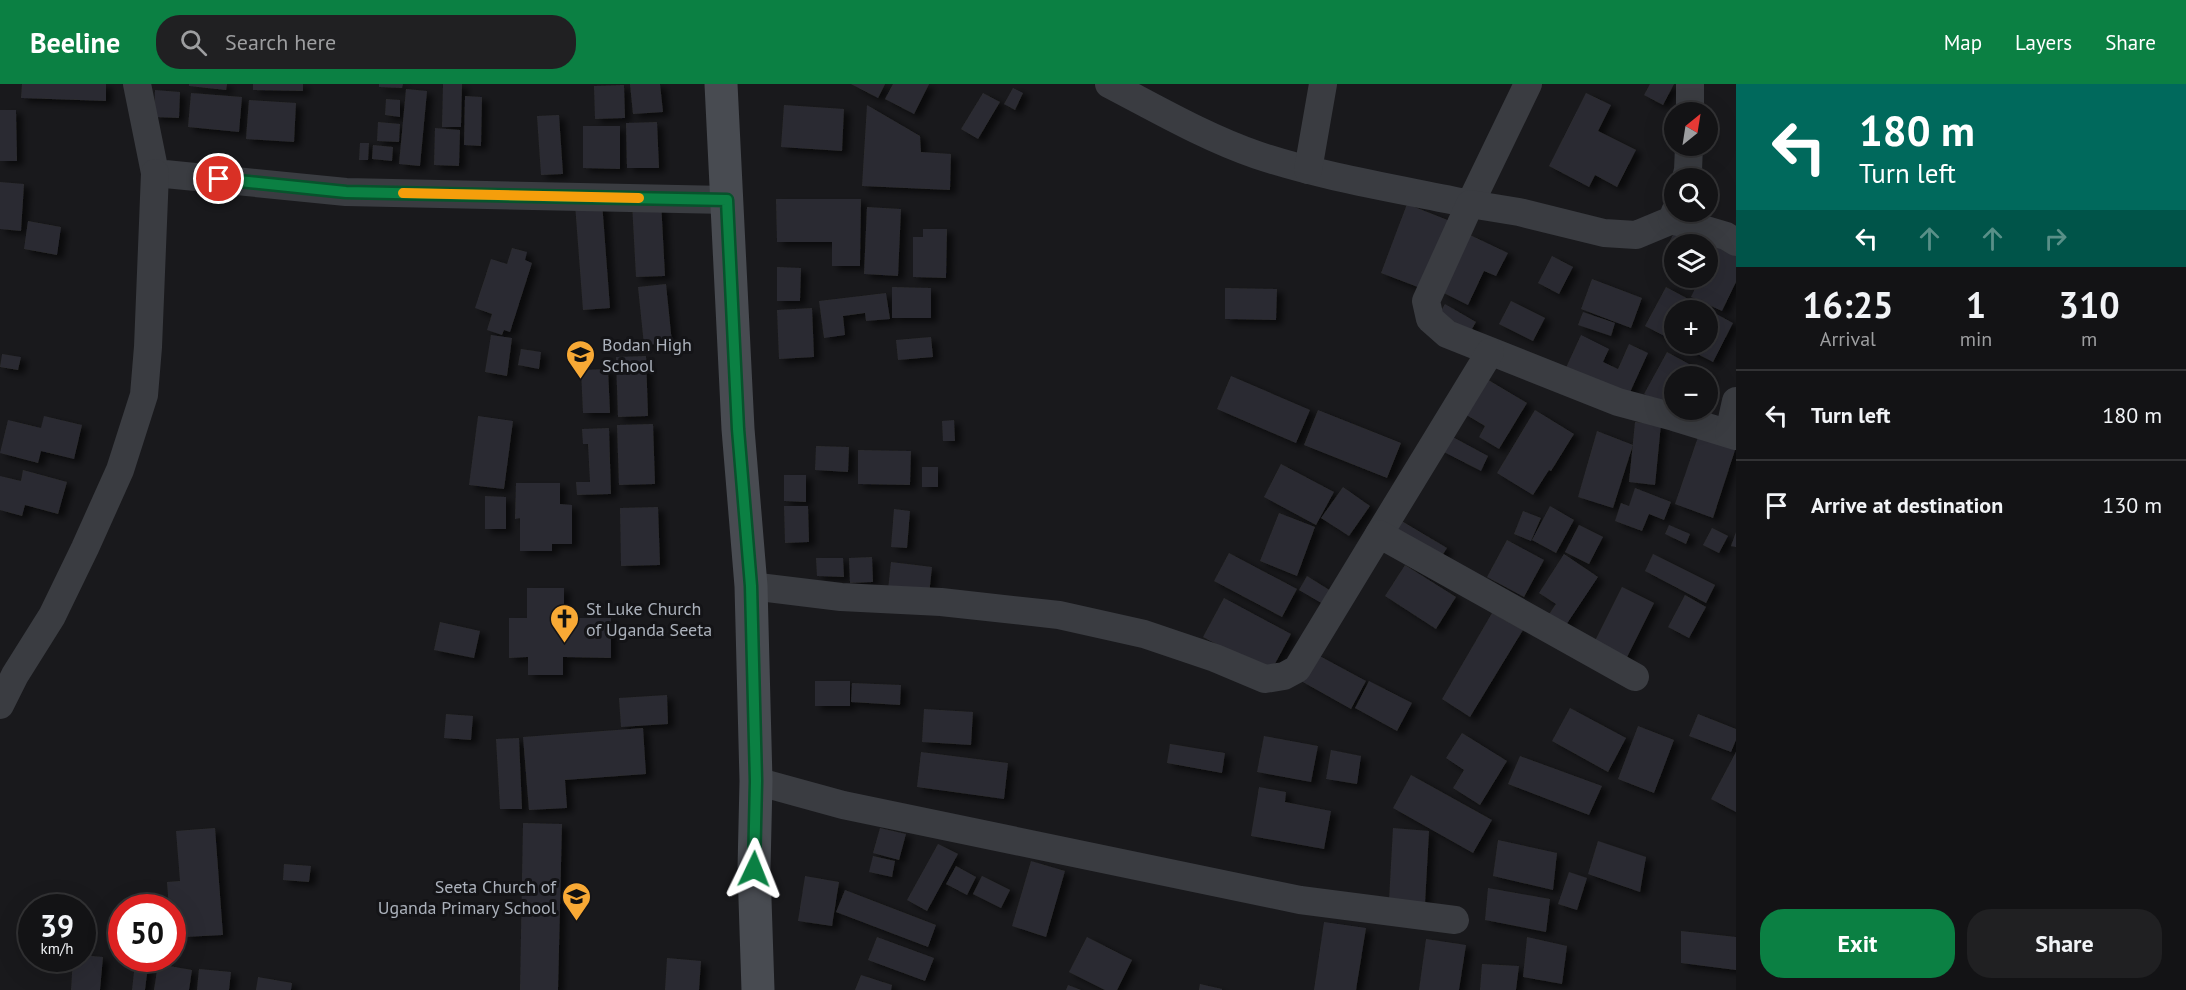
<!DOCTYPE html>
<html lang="en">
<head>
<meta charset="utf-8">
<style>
	:root { --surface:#131315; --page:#202022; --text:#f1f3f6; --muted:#9d9ea0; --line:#323234; --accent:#0b8043 }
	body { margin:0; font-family:"PT Sans",sans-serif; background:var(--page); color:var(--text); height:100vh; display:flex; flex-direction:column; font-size:22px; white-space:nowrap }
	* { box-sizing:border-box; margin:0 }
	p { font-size:20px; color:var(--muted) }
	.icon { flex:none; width:33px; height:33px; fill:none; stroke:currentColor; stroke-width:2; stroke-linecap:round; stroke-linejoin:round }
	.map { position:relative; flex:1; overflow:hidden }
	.side { display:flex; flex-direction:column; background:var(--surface); width:450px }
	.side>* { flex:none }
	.hud { background:#00695c; color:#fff; overflow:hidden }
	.needle { width:39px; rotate:30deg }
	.controls { position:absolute; left:1664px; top:18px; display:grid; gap:12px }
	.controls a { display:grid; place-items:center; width:54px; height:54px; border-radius:50%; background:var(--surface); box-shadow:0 6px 24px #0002,0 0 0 2px var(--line); font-size:30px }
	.speed { position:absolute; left:18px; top:810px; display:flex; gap:12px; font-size:30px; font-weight:700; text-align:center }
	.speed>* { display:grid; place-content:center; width:78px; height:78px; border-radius:50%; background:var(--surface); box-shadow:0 6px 24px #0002,0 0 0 2px var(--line); line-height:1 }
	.speed small { font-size:15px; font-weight:400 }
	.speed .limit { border:9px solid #d22; background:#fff; color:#111 }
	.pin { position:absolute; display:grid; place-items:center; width:51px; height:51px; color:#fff; margin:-26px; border:3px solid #fff; border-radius:50%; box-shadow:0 2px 6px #0007 }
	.me { position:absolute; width:66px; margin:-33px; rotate:2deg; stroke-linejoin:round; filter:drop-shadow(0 0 4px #0008) }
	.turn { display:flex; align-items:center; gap:21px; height:126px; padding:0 24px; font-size:27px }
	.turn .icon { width:78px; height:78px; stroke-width:2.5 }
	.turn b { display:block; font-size:42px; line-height:51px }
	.lanes { display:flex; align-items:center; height:57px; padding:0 24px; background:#0003; justify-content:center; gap:30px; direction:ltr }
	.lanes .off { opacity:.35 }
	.eta { display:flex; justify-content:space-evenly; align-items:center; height:102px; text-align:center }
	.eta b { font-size:36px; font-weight:600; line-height:42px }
	.cta { display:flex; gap:12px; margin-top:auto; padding:12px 24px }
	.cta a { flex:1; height:69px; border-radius:24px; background:var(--accent); color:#fff; font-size:24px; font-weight:600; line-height:69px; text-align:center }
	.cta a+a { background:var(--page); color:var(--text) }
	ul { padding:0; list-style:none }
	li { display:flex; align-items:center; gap:18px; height:90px; padding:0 24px; border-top:2px solid var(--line) }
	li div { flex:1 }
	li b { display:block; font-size:22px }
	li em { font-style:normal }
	header { display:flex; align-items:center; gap:36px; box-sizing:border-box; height:84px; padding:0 30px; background:var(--accent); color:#fff }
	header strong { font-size:28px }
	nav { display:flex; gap:33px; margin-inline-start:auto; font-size:21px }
	.search { width:420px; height:54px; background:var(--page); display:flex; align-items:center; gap:15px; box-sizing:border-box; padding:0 21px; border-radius:24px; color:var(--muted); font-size:22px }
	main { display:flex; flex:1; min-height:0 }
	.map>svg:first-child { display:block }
	.building { fill:#2c2c30; filter:url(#shadow) }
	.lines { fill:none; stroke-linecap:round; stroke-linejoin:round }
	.minor { stroke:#3a3c41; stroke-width:28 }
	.secondary { stroke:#484b51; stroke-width:33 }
	.route-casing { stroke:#07532c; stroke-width:15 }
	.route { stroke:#0b8043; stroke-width:10 }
	.slow { stroke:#f59e0b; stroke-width:10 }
	.labels { text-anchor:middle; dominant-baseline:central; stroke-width:6; stroke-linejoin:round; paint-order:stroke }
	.poi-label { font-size:18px; fill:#abb1bb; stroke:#141417; text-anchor:start }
</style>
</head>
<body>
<header>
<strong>Beeline</strong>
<div class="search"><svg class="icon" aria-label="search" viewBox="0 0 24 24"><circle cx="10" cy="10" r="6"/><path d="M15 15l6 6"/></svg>Search here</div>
<nav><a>Map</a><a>Layers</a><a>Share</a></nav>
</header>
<main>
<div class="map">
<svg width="1736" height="906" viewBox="0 0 1736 906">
	<defs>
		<filter id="shadow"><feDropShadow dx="6" dy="4" stdDeviation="3" flood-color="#0009"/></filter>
	</defs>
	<rect width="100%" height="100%" fill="#19191c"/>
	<g class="building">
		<polygon points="22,0 106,0 106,17 21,14"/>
		<polygon points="189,0 227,0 226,6 189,2"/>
		<polygon points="253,0 303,0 303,7 253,6"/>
		<polygon points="379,0 403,0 402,4 379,3"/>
		<polygon points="443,0 462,0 461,43 442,43"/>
		<polygon points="630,0 660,0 663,28 633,30"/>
		<polygon points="851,0 885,0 878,14"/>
		<polygon points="893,0 929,0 914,30 885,15"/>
		<polygon points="1650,0 1674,0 1663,21 1644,11"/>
		<polygon points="624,1 625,34 595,35 594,2"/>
		<polygon points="1013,4 1023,9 1015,26 1004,20"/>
		<polygon points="406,5 427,7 420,82 399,80"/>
		<polygon points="155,6 180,8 179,34 154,33"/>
		<polygon points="191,9 242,13 239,48 188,43"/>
		<polygon points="983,9 1000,18 978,55 961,45"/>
		<polygon points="1586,9 1611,21 1598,47 1636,66 1617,103 1595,91 1589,103 1549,82"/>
		<polygon points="465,12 482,13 481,62 464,61"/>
		<polygon points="386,15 400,16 400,33 385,31"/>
		<polygon points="249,16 296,19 294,58 246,55"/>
		<polygon points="784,21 844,25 842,67 781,63"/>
		<polygon points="867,21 920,52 921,68 951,70 950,106 862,102"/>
		<polygon points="0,26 16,26 17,77 0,77"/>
		<polygon points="559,31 563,90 541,91 537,32"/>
		<polygon points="378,38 400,40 399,58 377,57"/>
		<polygon points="657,38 659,84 627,84 626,39"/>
		<polygon points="583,42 620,42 620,85 583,84"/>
		<polygon points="435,44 460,46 459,82 434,81"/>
		<polygon points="360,59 369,59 368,76 359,76"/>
		<polygon points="373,61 393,63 392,77 372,75"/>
		<polygon points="0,98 24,100 21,147 0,145"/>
		<polygon points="776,115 861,115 860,182 832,182 832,158 777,158"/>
		<polygon points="661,117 665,192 636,193 632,119"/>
		<polygon points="602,118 610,224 583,226 575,120"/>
		<polygon points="1407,120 1450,137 1423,205 1381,189"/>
		<polygon points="867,123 901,125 898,192 864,190"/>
		<polygon points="28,137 61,143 57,171 24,165"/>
		<polygon points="1676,144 1736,172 1736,198 1722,227 1691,213 1700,194 1707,194 1707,160 1674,160 1674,172 1665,168"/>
		<polygon points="923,145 947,145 946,194 913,193 913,153 923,153"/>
		<polygon points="1470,151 1508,169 1496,192 1484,187 1468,221 1442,208"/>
		<polygon points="512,164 527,168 525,176 532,179 510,248 504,246 502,251 487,246 492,230 475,224 491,175 507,180"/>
		<polygon points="1552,172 1573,183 1559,210 1538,199"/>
		<polygon points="777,183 801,184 800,217 777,217"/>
		<polygon points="1592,195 1642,214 1631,244 1581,225"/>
		<polygon points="666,200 672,259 644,261 638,203"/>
		<polygon points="892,203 931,204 931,234 892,234"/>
		<polygon points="1666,203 1733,239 1713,278 1678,260 1707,260 1707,226 1674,226 1674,257 1645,242"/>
		<polygon points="1225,204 1277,205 1276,236 1225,235"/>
		<polygon points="886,209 890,235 866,237 865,229 843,232 845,251 824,254 819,217"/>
		<polygon points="1511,217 1545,234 1533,257 1499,240"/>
		<polygon points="1445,220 1476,238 1468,252 1436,235"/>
		<polygon points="812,224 814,273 779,275 777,226"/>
		<polygon points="1583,228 1615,239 1611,252 1578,241"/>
		<polygon points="491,251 512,254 507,292 485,288"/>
		<polygon points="1581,251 1609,265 1603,278 1618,285 1629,260 1648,269 1626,317 1564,288"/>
		<polygon points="931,253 933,273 898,276 896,256"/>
		<polygon points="521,265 541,268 539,285 518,281"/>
		<polygon points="1667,268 1711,292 1707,299 1707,292 1674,292 1674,326 1688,334 1644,310"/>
		<polygon points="2,270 21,273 18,286 0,283"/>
		<polygon points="646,272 648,332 618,333 616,273"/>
		<polygon points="608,285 610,329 583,329 581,286"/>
		<polygon points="1231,292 1310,326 1296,359 1217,325"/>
		<polygon points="1485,294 1527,319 1499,365 1479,353 1485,342 1463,329"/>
		<polygon points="1318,326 1401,359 1387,394 1304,361"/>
		<polygon points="1535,326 1574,350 1551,387 1549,386 1533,411 1497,389"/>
		<polygon points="44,332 82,341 74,375 41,367 38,379 0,369 8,336 41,344"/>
		<polygon points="478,332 513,337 504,405 469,401"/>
		<polygon points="954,336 955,357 943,357 942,337"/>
		<polygon points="1635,338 1661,340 1655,401 1629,398"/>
		<polygon points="653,340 655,400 619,401 617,341"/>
		<polygon points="609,344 611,410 577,411 576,398 590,398 588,360 583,360 582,345"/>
		<polygon points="1597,347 1633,361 1613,424 1578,413"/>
		<polygon points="1699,350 1736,363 1713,434 1675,420"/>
		<polygon points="1449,351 1488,372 1481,387 1440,366"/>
		<polygon points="816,362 849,363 848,388 815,386"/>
		<polygon points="858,366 911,367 910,401 858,400"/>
		<polygon points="1281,380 1334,408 1316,441 1264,413"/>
		<rect x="922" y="383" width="16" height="20"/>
		<polygon points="23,386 67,398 58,430 25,421 22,432 0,426 0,392 21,397"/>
		<polygon points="784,391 806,391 806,418 784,417"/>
		<polygon points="516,399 560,399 560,420 572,421 572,460 552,460 552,467 520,467 520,434 515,435"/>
		<polygon points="1343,403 1370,422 1349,452 1321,434"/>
		<polygon points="1635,404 1671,418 1664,436 1649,430 1642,447 1615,437 1621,419 1629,422"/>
		<polygon points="485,412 506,413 506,445 485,445"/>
		<polygon points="784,422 808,422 809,458 785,459"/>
		<polygon points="1550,422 1574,436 1556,469 1532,456"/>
		<polygon points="658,423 660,481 621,482 620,424"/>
		<polygon points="894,425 910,427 907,464 891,463"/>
		<polygon points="1523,427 1541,434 1531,457 1514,450"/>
		<polygon points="1279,429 1315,443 1297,492 1260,477"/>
		<polygon points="1400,436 1447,464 1436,481 1389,453"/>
		<polygon points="1579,441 1603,453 1589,480 1565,468"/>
		<polygon points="1669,441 1690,450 1686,460 1665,450"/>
		<polygon points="1712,444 1728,452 1719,469 1703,461"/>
		<polygon points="1736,448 1736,463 1731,462"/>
		<polygon points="1507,456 1544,476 1524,513 1487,493"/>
		<polygon points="1229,469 1297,505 1282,533 1214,497"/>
		<polygon points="1564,470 1598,493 1564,544 1547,533 1556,520 1539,509"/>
		<polygon points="1653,470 1715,501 1706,519 1645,487"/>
		<polygon points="872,473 873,498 850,499 849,474"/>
		<polygon points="816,474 843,474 844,493 817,492"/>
		<polygon points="891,478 932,483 929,511 888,506"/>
		<polygon points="1405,481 1456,513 1436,545 1385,512"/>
		<polygon points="1307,492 1331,507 1323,520 1299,506"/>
		<polygon points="1622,503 1654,519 1624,579 1592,563"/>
		<polygon points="527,504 564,504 564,534 611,534 611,574 563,573 563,591 528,591 528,573 509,574 509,534 527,534"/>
		<polygon points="1685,511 1706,523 1689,554 1668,543"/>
		<polygon points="1224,514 1291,550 1270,589 1203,553"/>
		<polygon points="1492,529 1523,546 1470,633 1442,615"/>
		<polygon points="440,538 480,547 474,574 434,566"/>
		<polygon points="1316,570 1366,597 1351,625 1301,597"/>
		<rect x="815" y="597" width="35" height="25"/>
		<polygon points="1369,597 1412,619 1397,647 1355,624"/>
		<polygon points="852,599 901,601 900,621 851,618"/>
		<polygon points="667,611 668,640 621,643 619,614"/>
		<polygon points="1570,624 1626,654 1608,688 1552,657"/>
		<polygon points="924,625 973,628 971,661 922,658"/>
		<polygon points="446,630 473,632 471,656 444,654"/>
		<polygon points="1698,630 1736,645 1736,656 1731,668 1689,652"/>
		<polygon points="1638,642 1674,656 1654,709 1618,695"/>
		<polygon points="643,644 646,690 565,696 567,724 529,726 523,653"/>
		<polygon points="1462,649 1507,677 1480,721 1453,704 1464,686 1446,674"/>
		<polygon points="1264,652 1318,662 1311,698 1257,688"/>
		<polygon points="519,654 522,725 500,725 496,655"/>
		<polygon points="1170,660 1225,669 1222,689 1167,679"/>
		<polygon points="1331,666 1361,672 1357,700 1326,695"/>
		<polygon points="921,668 1008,679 1004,715 917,703"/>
		<polygon points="1736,668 1736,728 1711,715"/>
		<polygon points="1520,672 1602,702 1589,731 1508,700"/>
		<polygon points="1411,691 1492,736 1473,769 1393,724"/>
		<polygon points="1259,703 1286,708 1285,718 1331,727 1324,765 1251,752"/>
		<polygon points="523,739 562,740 558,906 520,906"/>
		<polygon points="215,744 223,851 185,853 183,833 172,833 172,824 169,824 167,798 180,797 176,747"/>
		<polygon points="880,744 906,750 899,776 873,769"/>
		<polygon points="1393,744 1429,747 1425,819 1389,817"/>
		<polygon points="1498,756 1557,769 1553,806 1493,792"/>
		<polygon points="1598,757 1646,773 1640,808 1588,790"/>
		<polygon points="938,760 958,770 927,827 907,816"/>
		<polygon points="873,772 895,777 892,793 869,788"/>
		<polygon points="1031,777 1065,787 1046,853 1012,842"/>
		<polygon points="284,780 311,782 309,798 283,796"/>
		<polygon points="956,782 976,793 967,811 946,800"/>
		<polygon points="1569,788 1587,794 1577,826 1558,820"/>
		<polygon points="805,792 839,798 832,842 798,837"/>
		<polygon points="982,792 1010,806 1001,824 973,810"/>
		<polygon points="1488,804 1550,815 1546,848 1485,836"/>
		<polygon points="845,806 936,841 928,863 836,828"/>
		<polygon points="1324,838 1366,844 1356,906 1314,906"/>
		<polygon points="1681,847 1736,853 1736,886 1681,879"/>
		<polygon points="877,853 934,874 925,897 868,876"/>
		<polygon points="1087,853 1132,876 1117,906 1105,906 1069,888"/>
		<polygon points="1527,853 1567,862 1562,900 1523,893"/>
		<polygon points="1426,855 1466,861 1459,906 1419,906"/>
		<polygon points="82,871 103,873 100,906 71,906 73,874 82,874"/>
		<polygon points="667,874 701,877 699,906 665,906"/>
		<polygon points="135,879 148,881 145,906 132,906"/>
		<polygon points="158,880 192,886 189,906 154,906"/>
		<polygon points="1482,880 1519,882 1516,906 1480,906"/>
		<polygon points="199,885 231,888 229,906 197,906"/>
		<polygon points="861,891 892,901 891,906 855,906"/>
		<polygon points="258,893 292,899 291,906 256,906"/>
		<polygon points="1200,900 1222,905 1222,906 1199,906"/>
		<polygon points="1068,901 1081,906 1066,906"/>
	</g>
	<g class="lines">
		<g class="minor">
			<polyline points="137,0 155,89 346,108 727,116"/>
			<path d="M1109,0C1157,25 1205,53 1257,71C1326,94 1399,105 1470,120L1528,0"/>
			<polyline points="1690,0 1690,28"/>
			<polyline points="1308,86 1323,0"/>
			<polyline points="1686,94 1688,86 1689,62"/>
			<polyline points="1675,128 1672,136 1636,151 1604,149 1519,128 1470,120 1426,217 1430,235 1447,250 1618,318 1674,333 1736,352"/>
			<polyline points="1672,136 1726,152 1736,158"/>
			<polyline points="1729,349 1736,317"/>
			<polyline points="1379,450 1490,268"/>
			<polyline points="751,502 841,513 941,518 1059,531 1144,550 1215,574 1265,595 1284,592 1297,585 1379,450 1635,593"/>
			<polyline points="0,621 15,591 52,532 85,464 120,386 144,311 148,263 155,89"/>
			<polyline points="756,697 843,721 1300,816 1455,836"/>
		</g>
		<polyline class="secondary" points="721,0 738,345 751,502 756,697 754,785 758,906"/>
	</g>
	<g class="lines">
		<defs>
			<polyline id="route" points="219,95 346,108 727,116 738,345 751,502 756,697 754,785"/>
		</defs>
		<use href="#route" class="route-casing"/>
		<use href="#route" class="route"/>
		<polyline class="slow" points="403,109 639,114"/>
	</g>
	<defs>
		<symbol id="school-pin" viewBox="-11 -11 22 30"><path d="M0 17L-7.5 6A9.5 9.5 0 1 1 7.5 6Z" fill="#f8a935" stroke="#141417"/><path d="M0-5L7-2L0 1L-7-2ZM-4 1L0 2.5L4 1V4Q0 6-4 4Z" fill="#111"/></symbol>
		<symbol id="church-pin" viewBox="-11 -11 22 30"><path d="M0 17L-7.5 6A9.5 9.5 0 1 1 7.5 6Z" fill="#f8a935" stroke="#141417"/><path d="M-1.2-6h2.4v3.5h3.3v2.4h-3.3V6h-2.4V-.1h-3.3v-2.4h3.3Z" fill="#111"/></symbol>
	</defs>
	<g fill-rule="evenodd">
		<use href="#school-pin" x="564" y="254" width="33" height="45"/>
		<use href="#church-pin" x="548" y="518" width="33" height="45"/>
		<use href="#school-pin" x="560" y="796" width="33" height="45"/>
	</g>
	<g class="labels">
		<g class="poi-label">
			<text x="602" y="260">Bodan High<tspan x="602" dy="21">School</tspan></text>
			<text x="586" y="524">St Luke Church<tspan x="586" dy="21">of Uganda Seeta</tspan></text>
			<text x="556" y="802" text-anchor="end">Seeta Church of<tspan x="556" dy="21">Uganda Primary School</tspan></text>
		</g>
	</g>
</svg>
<div class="controls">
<a><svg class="needle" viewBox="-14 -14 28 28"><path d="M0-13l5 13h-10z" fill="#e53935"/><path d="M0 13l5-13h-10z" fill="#9d9ea0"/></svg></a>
<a><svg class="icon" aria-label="search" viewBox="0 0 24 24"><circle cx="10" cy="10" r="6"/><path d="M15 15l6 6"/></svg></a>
<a><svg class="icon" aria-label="layers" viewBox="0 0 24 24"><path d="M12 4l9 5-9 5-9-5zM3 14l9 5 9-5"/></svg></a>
<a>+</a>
<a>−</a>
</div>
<div class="speed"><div>39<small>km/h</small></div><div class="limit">50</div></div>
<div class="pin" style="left:219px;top:95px;background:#d93025"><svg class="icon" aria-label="arrive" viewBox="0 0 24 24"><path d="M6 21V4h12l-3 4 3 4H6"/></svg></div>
<svg class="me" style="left:754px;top:785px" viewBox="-20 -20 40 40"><path d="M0-17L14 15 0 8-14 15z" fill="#0b8043" stroke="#fff" stroke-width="4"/></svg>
</div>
<section class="side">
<div class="hud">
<div class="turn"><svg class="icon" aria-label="left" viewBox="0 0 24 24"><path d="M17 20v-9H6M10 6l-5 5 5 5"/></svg><div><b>180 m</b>Turn left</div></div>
<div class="lanes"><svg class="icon" aria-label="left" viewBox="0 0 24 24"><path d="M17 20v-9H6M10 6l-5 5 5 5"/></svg><svg class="icon off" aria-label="ahead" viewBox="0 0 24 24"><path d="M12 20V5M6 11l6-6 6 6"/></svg><svg class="icon off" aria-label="ahead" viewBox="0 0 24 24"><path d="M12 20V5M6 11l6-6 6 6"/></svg><svg class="icon off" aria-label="right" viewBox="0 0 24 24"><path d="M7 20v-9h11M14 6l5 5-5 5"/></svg></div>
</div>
<div class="eta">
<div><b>16:25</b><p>Arrival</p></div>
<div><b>1</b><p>min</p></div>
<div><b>310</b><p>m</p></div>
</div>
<ul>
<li><svg class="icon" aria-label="left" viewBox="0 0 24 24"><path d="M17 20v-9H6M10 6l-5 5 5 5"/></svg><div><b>Turn left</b></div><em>180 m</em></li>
<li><svg class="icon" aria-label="arrive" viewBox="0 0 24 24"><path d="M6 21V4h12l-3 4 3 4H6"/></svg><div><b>Arrive at destination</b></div><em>130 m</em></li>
</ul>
<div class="cta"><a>Exit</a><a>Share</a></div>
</section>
</main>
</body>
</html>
